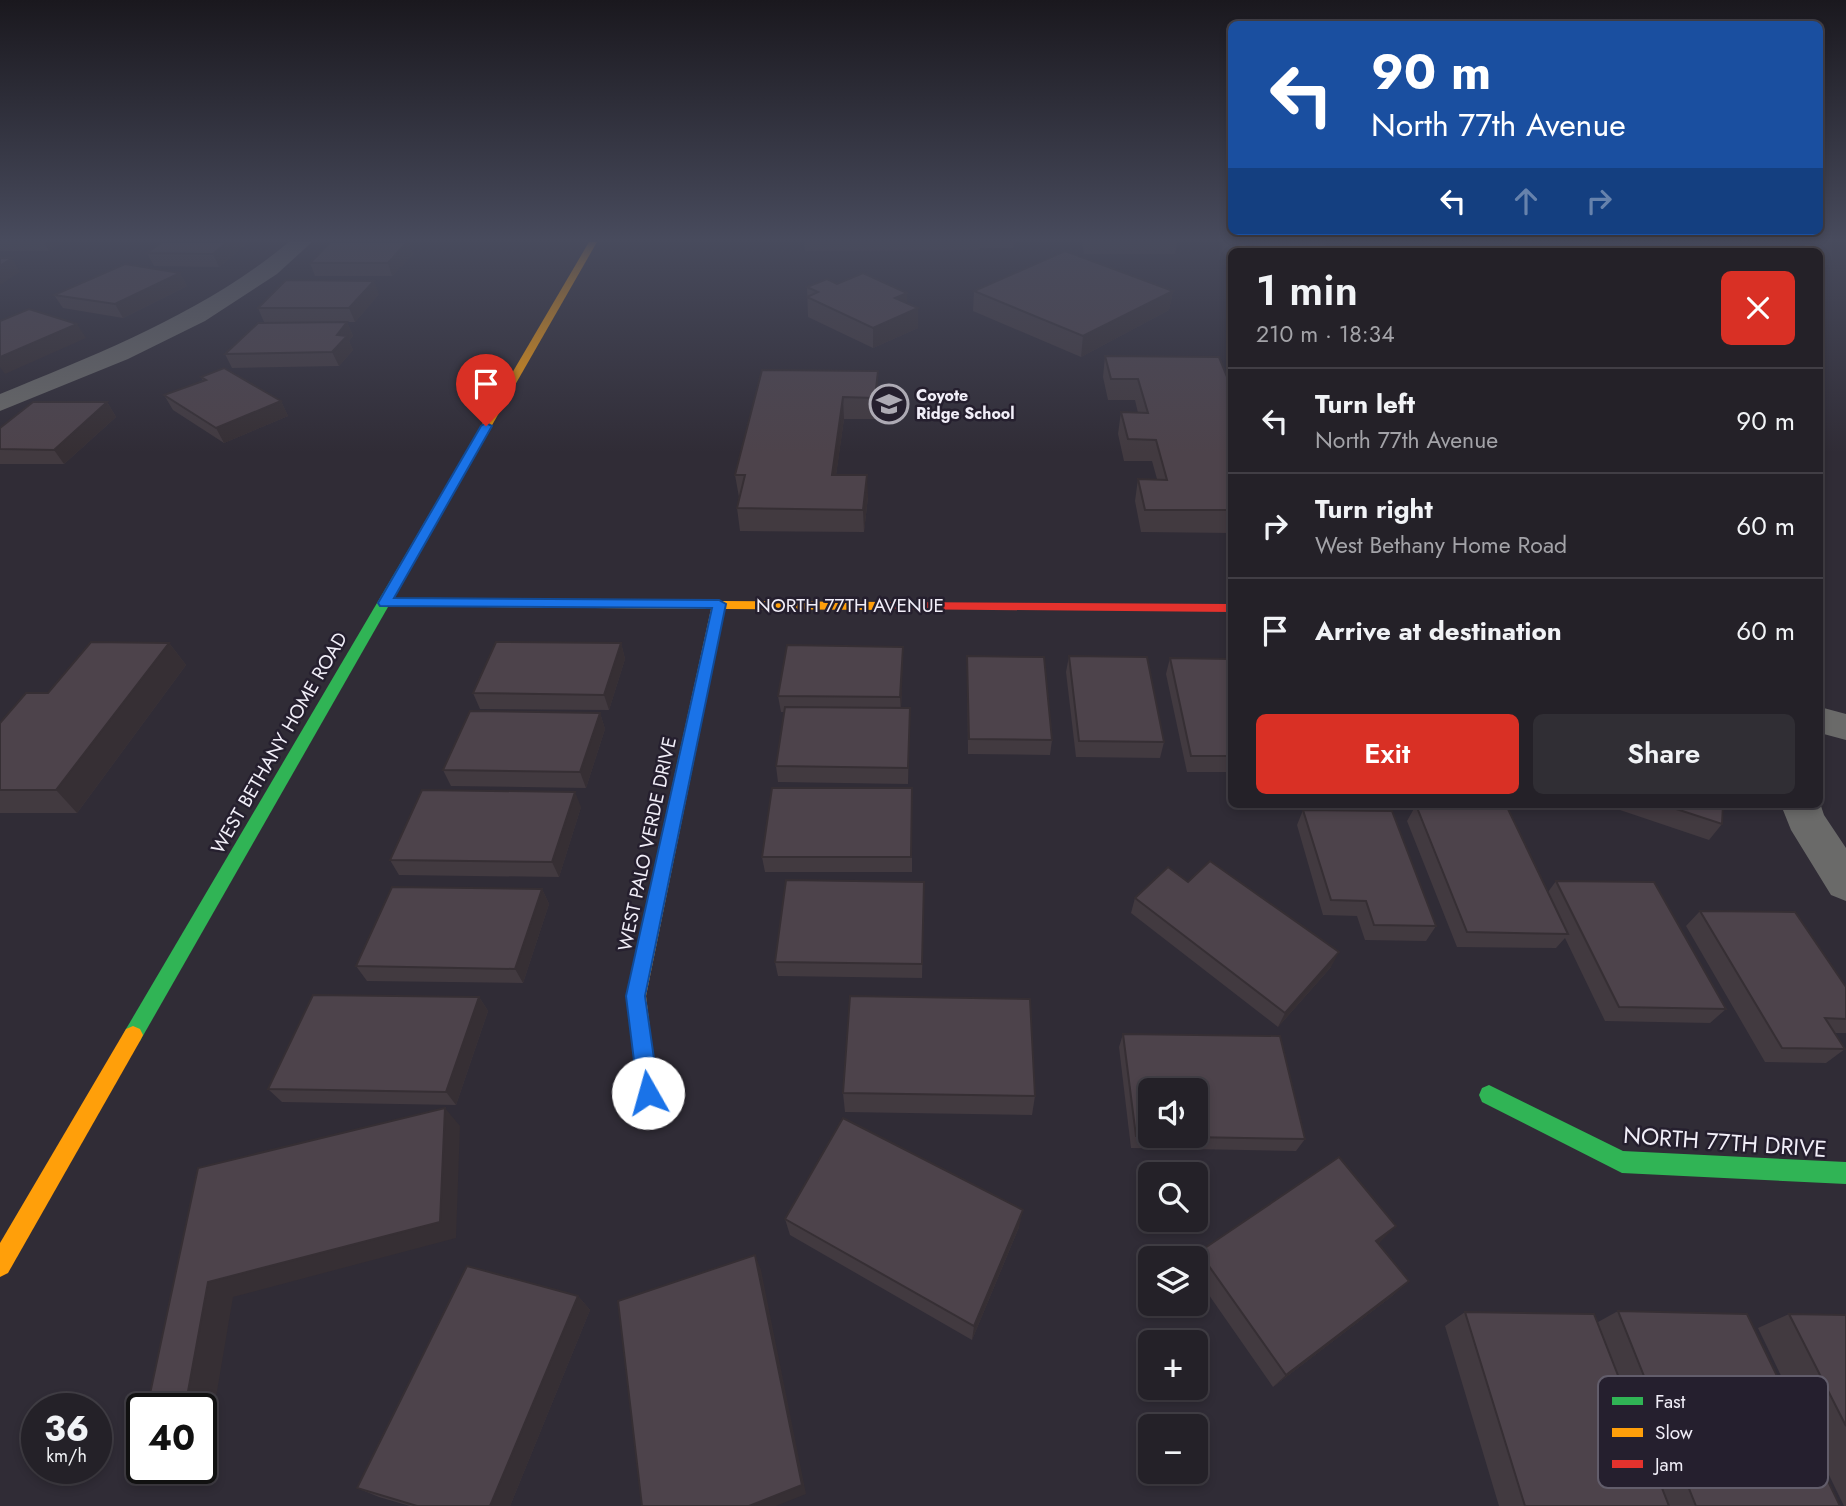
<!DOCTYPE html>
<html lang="en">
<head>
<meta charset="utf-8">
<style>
	:root { --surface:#242128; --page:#302e34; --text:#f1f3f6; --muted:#a3a3a8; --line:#413e45; --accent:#d93025 }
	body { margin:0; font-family:Jost,sans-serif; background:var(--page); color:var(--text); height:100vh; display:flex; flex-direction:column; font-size:26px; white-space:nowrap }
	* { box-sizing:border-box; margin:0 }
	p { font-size:23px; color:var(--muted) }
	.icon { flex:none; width:38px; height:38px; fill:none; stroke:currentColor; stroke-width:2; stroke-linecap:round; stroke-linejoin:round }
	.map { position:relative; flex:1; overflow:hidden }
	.panel { position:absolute; left:1228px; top:248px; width:595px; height:560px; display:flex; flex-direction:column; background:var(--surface); border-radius:10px; box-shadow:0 4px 10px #0003,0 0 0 2px var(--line) }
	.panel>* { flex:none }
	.guide { position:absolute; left:1228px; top:21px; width:595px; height:214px; border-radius:10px; box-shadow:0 4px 10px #0003,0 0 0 2px var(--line); background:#1a4fa0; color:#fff; overflow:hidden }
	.buttons { position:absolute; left:1138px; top:1078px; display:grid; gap:14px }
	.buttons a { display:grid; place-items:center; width:70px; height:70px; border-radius:10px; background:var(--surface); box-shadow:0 4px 10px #0003,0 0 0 2px var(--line); font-size:35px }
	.speed { position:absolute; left:21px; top:1393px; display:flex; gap:14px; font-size:35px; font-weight:700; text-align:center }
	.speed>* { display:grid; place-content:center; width:91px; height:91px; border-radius:50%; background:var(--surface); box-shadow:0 4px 10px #0003,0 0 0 2px var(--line); line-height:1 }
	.speed small { font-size:18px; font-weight:400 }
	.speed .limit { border:4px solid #111; border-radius:10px; background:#fff; color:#111 }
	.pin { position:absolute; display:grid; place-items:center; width:60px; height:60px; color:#fff; margin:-72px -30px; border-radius:50% 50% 50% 0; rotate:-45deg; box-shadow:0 0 7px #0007 }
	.pin .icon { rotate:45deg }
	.me { position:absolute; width:77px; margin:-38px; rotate:353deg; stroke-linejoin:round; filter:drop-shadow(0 0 5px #0008) }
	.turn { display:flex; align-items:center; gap:24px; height:147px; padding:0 28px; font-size:32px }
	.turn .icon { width:91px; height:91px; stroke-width:2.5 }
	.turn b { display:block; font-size:49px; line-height:60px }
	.lanes { display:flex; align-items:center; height:66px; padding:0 28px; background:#0003; justify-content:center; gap:35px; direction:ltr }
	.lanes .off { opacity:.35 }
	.round { display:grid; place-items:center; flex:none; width:74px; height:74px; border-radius:10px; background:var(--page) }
	.head { display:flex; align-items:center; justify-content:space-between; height:119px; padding:0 28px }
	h1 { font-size:42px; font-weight:600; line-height:52px }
	.action { display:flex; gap:14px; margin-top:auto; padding:14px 28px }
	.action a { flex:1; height:80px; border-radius:10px; background:var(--accent); color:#fff; font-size:28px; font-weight:600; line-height:80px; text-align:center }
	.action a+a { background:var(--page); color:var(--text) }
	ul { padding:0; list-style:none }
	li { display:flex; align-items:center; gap:21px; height:105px; padding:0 28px; border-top:2px solid var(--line) }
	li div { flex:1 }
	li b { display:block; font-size:26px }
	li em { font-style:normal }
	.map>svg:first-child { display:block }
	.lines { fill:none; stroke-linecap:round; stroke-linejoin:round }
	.street { fill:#6a6a69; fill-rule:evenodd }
	.fast { fill:#30b455; fill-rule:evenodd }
	.slow { fill:#ff9f0a; fill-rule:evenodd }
	.jam { fill:#e5322d; fill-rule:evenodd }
	.wall { fill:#423a40 }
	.shaded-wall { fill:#362f34 }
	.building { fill:#4d434b; stroke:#362f34; stroke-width:2; fill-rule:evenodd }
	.route { fill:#1a73e8; stroke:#114b97; stroke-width:2 }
	.labels { text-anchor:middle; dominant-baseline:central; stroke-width:5; stroke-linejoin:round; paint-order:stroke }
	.far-poi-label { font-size:16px; font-weight:bold; fill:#f1eef8; stroke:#251f2e; text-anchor:start }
	.street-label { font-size:19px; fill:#f1eef8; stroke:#251f2e }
	.near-street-label { font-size:23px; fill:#f1eef8; stroke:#251f2e }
	.key { fill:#251f2e; stroke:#625d6b; stroke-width:2 }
	.key-label { font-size:19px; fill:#f1eef8 }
</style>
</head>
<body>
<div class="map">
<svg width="1846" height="1506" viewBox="0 0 1846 1506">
	<rect width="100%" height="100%" fill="#302c36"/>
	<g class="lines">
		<g class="street">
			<path d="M289,242H312L277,274L205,321L128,359L0,411V394C102,352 203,313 289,242Z"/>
			<polygon points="1820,707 1846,714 1846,740 1820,733"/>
			<polygon points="1820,803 1824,815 1846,848 1846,901 1831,895 1791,830 1781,805 1820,805"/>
		</g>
		<g class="fast">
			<polygon points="426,526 432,530 140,1041 133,1044 126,1041 123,1035 126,1029 420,530"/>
			<polygon points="1489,1085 1623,1151 1846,1162 1846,1184 1622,1173 1482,1102 1479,1095 1482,1088"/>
		</g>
		<g class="slow">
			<polygon points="589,242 597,242 432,530 430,533 422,533 420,530"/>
			<polygon points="385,599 892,602 899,606 892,610 725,609 646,996 658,1093 655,1100 648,1103 641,1100 638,1093 626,996 711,609 380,606 378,603 380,600"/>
			<polygon points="133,1026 140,1029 143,1035 140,1041 8,1273 0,1277 0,1243 126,1029"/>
		</g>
		<polygon class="jam" points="892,602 1232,604 1232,612 887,609 885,606 887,603"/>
	</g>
	<g class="wall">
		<polygon points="0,242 62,242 49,251 0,251"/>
		<polygon points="162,242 249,242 219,267 154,266 147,253"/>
		<polygon points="804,242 1014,242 1013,248 980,248 980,250 805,251"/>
		<polygon points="1082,242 1177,242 1175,254 1084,254"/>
		<polygon points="1223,242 1324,242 1330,252 1232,252 1232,265 1230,265 1222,250"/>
		<polygon points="409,244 413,254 392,276 315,276 310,263"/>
		<polygon points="180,273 187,286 123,318 63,308 54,295"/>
		<polygon points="837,284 907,293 907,303 918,328 873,348 808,317 807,287"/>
		<polygon points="974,291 1173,291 1169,310 1081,357 973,311"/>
		<polygon points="379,294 355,322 264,322 258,308"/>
		<polygon points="347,322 353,336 349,341 353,350 339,366 232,368 225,354"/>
		<polygon points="1105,356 1232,389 1232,533 1141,532 1135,501 1138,479 1157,479 1152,461 1124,461 1118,434 1121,412 1138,413 1135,400 1108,400 1103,377"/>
		<polygon points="878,371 878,392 876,419 844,419 836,475 868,497 864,532 740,531 737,508 739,497 735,475"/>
		<polygon points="201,377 281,401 288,416 224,443 173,410 164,395 203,381"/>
		<polygon points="107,402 116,417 64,464 0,464 0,428"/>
		<polygon points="169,643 186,665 77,813 0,813 0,723 48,693"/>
		<polygon points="621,643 625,659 609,710 480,709 473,693"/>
		<polygon points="903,647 901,708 910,708 908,784 778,782 776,766 784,712 781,712 778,696"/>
		<polygon points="967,656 1052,740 1050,755 968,754"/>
		<polygon points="1069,656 1164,742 1160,758 1076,757 1066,672"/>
		<polygon points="1170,658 1232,659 1232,772 1187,772 1166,674"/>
		<polygon points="600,713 605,729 586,788 451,786 443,770"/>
		<polygon points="912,788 912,872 765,872 762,857"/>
		<polygon points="1416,805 1548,892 1556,881 1726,1009 1710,1023 1605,1021 1565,938 1556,948 1457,947 1407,821"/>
		<polygon points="1614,805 1723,805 1722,824 1709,840 1614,808"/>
		<polygon points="581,807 559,877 399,875 390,860"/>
		<polygon points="1303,810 1436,926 1426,941 1365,940 1357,916 1323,915 1297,825"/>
		<polygon points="924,882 922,978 778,976 775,962"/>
		<polygon points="1188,882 1331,967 1278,1027 1131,913 1135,898"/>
		<polygon points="542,889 549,904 523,983 367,981 356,966"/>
		<polygon points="1700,911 1846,987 1846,1033 1834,1033 1845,1049 1826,1063 1765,1062 1686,926"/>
		<polygon points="479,997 488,1011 456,1105 282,1102 268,1089"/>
		<polygon points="1123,1034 1305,1139 1296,1151 1131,1148 1119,1047"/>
		<polygon points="843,1093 1035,1096 1032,1115 845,1112"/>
		<polygon points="785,1219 1019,1227 972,1340 790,1235"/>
		<polygon points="1380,1242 1378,1244 1409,1281 1392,1296 1273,1387 1195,1275 1195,1259 1199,1252"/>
		<polygon points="578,1296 590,1310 510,1506 410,1506 379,1497 357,1488"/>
		<polygon points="1618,1311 1840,1506 1499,1506 1445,1326 1465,1312 1598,1322"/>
		<polygon points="1789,1314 1846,1315 1846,1506 1844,1506 1758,1328"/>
	</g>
	<g class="shaded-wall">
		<polygon points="44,242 62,242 49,251"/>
		<polygon points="227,242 249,242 219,267 213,254"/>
		<polygon points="405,242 410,242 409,244 413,254 392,276 388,263"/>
		<polygon points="12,258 20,272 0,285 0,266"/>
		<polygon points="180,273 187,286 123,318 115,304"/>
		<polygon points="374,281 379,294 355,322 349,308"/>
		<polygon points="1173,291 1169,310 1081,357 1083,336"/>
		<polygon points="907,293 907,312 895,298"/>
		<polygon points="918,308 918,328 873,348 873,328"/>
		<polygon points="347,322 353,336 349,341 353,350 339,366 332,352 337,335"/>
		<polygon points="77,324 86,338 5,374 0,367 0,357"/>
		<polygon points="878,371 878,392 876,419 875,398"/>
		<polygon points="843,397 844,419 833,497 832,475"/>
		<polygon points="281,401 288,416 224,443 216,428"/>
		<polygon points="107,402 116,417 64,464 54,450"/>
		<polygon points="867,475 868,497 864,532 863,510"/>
		<polygon points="169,643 186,665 77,813 56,790"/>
		<polygon points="621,643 625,659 609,710 604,695"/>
		<polygon points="903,647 903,662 901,713 900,697"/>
		<polygon points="910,708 910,724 908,784 908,768"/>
		<polygon points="600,713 605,729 586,788 580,772"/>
		<polygon points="575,792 581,807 559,877 552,862"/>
		<polygon points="542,889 549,904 523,983 515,969"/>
		<polygon points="1339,952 1331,967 1278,1027 1285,1013"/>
		<polygon points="479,997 488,1011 456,1105 446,1092"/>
		<polygon points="445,1108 460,1126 456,1238 233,1297 214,1409 201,1412 201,1409 150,1409 147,1408 208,1282"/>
		<polygon points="1023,1210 1019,1227 972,1340 974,1326"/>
		<polygon points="1396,1226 1380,1242 1360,1257 1376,1241"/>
		<polygon points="755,1255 761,1270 806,1494 776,1506 749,1506"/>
		<polygon points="1409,1281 1392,1296 1273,1387 1286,1375"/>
		<polygon points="578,1296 590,1310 510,1506 490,1506"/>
	</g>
	<g class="building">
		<polygon points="162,242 227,242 213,254 147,253"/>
		<polygon points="331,242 407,242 388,263 310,263"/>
		<polygon points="1232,242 1324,242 1330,252 1257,252 1254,246 1234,246"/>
		<polygon points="1065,251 1173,291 1083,336 974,291"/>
		<polygon points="0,258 12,258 0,266"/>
		<polygon points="125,264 180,273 115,304 54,295"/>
		<polygon points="863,273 907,293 895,298 918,308 873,328 807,297 818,292 807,287 827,279 837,284"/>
		<polygon points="286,280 374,281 349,308 258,308"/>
		<polygon points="29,309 77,324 0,357 0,321"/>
		<polygon points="347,322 337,335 347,336 332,352 225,354 258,323"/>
		<polygon points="1105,356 1219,357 1232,389 1232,510 1145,510 1138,479 1167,480 1156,440 1128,439 1121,412 1148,413 1138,379 1111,379"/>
		<polygon points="224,368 281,401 216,428 164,395 206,380 201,377"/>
		<polygon points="762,370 878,371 875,398 843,397 832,475 867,475 863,510 737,508 745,475 735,475"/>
		<polygon points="33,402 107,402 54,450 0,449 0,428"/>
		<polygon points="91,642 169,643 56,790 0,790 0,723 26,693 48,693"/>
		<polygon points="496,642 621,643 604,695 473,693"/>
		<polygon points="787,645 903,647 900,697 778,696"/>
		<polygon points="967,656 1044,657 1052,740 969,739"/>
		<polygon points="1069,656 1147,657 1164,742 1079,741"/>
		<polygon points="1170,658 1232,659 1232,756 1191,756"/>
		<polygon points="785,707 910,708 908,768 776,766"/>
		<polygon points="470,711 600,713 580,772 443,770"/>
		<polygon points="772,788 912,788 911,857 762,857"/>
		<polygon points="422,790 575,792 552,862 390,860"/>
		<polygon points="1416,805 1507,807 1568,934 1467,932"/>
		<polygon points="1664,805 1723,805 1722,824"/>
		<polygon points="1303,810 1392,811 1436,926 1374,925 1366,901 1331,900"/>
		<polygon points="1210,861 1339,952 1285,1013 1135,898 1168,867 1188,882"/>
		<polygon points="786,880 924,882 922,964 775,962"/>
		<polygon points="1556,881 1654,882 1726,1009 1619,1007"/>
		<polygon points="392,887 542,889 515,969 356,966"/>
		<polygon points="1700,911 1795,912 1846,987 1846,1019 1825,1018 1845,1049 1782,1048"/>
		<polygon points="313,995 479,997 446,1092 268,1089"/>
		<polygon points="850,996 1030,999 1035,1096 843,1093"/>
		<path d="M1123,1034L1280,1036L1305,1139L1136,1136ZM1150,1090H1195V1136H1150Z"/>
		<polygon points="445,1108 440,1222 208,1282 187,1397 147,1408 198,1168"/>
		<polygon points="843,1118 1023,1210 974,1326 785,1219"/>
		<polygon points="1339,1157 1396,1226 1376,1241 1409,1281 1286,1375 1199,1252"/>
		<polygon points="755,1255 802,1485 749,1506 642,1506 618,1301"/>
		<polygon points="467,1266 578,1296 490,1506 417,1506 357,1488"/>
		<polygon points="1618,1311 1747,1314 1840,1506 1696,1506"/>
		<polygon points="1465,1312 1594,1314 1669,1506 1525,1506"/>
		<polygon points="1789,1314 1846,1315 1846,1426"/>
	</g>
	<linearGradient id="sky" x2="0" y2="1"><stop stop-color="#1a181e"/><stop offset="0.53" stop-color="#484b5d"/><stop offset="1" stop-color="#484b5d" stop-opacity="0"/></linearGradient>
	<rect width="1846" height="453" fill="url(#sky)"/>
	<polygon class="route" points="486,423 492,426 394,598 719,600 726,604 645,996 659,1093 656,1100 648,1103 641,1100 638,1093 626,996 712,608 380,606 378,603 481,426"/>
	<defs>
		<symbol id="school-ring" viewBox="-11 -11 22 22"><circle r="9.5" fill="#251f2e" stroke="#adaab4" stroke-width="1.5"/><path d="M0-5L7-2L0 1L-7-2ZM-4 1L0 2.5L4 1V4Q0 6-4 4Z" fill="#adaab4"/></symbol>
	</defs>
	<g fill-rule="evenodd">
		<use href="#school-ring" x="867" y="382" width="44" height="44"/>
	</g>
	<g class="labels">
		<g class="far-poi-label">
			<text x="916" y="395">Coyote<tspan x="916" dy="18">Ridge School</tspan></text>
		</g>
		<g class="street-label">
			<text x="850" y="605">NORTH 77TH AVENUE</text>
			<text transform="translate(279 743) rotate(-60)">WEST BETHANY HOME ROAD</text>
			<text transform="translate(647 844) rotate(-78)">WEST PALO VERDE DRIVE</text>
		</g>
		<g class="near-street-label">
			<text transform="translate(1725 1142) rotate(4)">NORTH 77TH DRIVE</text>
		</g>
	</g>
	<rect x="1598" y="1376" width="230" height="112" rx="10" class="key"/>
	<rect x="1612" y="1397" width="31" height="8" fill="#30b455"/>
	<rect x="1612" y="1428" width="31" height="9" fill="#ff9f0a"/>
	<rect x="1612" y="1460" width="31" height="8" fill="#e5322d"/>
	<g class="key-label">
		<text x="1655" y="1408">Fast</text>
		<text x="1655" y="1439">Slow</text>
		<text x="1655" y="1471">Jam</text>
	</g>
</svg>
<div class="buttons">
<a><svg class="icon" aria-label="sound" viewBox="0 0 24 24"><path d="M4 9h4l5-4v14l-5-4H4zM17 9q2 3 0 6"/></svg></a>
<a><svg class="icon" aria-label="search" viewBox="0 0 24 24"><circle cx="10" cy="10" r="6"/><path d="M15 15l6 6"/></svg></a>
<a><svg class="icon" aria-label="layers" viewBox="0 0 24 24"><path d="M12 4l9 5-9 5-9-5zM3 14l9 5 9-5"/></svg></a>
<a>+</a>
<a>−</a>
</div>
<div class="speed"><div>36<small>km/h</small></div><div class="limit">40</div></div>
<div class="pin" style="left:486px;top:426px;background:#d93025"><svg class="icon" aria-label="arrive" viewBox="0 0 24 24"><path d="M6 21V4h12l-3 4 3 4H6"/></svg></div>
<svg class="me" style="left:648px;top:1093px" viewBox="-20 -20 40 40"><circle r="19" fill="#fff"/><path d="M0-13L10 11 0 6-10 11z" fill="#1a73e8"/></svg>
<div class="guide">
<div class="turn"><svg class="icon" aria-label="left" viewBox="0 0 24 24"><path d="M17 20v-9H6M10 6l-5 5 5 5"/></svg><div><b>90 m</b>North 77th Avenue</div></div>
<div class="lanes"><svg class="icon" aria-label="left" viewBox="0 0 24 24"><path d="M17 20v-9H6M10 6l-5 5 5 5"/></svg><svg class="icon off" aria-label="ahead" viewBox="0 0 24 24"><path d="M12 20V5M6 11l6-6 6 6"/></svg><svg class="icon off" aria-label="right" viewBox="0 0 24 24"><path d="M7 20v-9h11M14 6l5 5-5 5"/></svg></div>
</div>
<section class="panel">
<div class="head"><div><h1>1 min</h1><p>210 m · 18:34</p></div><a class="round" style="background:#d93025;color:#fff"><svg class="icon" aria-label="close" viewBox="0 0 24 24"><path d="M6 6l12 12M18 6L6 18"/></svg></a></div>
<ul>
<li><svg class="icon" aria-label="left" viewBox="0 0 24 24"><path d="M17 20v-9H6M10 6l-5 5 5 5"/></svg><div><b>Turn left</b><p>North 77th Avenue</p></div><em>90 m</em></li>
<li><svg class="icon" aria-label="right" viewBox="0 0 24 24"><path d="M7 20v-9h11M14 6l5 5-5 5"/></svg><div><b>Turn right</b><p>West Bethany Home Road</p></div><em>60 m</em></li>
<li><svg class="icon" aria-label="arrive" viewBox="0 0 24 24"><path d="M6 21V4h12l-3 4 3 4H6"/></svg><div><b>Arrive at destination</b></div><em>60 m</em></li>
</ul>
<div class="action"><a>Exit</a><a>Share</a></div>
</section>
</div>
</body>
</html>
